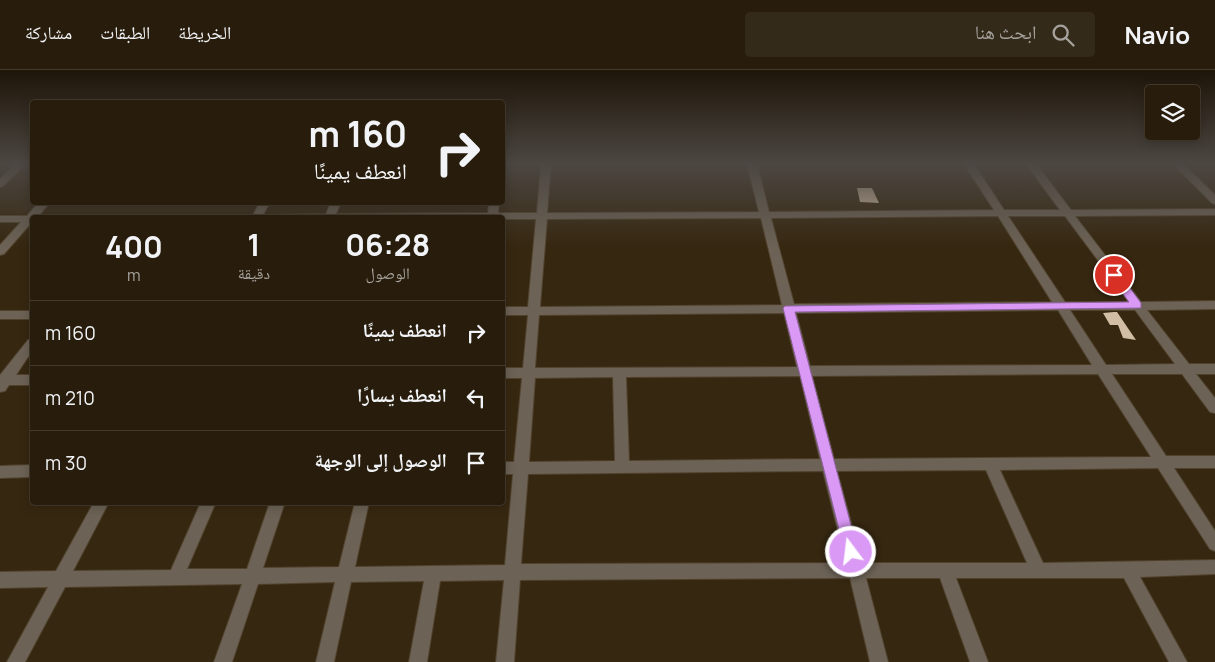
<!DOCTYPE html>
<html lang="ar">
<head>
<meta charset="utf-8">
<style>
	:root { --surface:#281d0c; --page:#342a1a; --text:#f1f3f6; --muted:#a5a29d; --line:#443b2d }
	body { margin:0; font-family:Manrope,"Noto Naskh Arabic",sans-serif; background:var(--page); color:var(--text); direction:rtl; height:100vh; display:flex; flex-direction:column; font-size:19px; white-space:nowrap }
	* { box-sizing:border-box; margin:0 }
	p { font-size:16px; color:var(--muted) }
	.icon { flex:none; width:28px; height:28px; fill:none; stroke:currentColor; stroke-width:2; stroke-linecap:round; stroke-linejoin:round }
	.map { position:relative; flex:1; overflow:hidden; direction:ltr }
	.panel { position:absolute; left:30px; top:145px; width:475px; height:290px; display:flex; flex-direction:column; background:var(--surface); border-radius:5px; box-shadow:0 2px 12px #0003,0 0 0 1px var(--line); direction:rtl }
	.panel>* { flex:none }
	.guide { position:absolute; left:30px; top:30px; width:475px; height:105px; border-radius:5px; box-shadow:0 2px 12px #0003,0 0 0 1px var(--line); direction:rtl; background:#281d0c; color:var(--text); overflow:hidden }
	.fabs { position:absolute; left:1145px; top:15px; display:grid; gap:10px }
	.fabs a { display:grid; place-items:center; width:55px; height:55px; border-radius:5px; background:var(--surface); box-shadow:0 2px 12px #0003,0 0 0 1px var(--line); font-size:25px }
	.pin { position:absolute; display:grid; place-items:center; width:42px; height:42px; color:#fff; margin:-21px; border:2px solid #fff; border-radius:50%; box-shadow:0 1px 5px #0007 }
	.me { position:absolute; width:55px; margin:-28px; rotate:345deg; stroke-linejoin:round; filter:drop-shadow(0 0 4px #0008) }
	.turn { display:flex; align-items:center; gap:18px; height:105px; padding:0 15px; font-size:22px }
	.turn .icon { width:65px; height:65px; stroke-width:2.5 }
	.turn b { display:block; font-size:35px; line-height:42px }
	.eta { display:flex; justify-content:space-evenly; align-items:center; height:85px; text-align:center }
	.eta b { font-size:30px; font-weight:700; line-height:35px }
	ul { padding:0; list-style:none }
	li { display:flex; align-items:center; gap:15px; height:65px; padding:0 15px; border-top:1px solid var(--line) }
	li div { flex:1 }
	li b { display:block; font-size:19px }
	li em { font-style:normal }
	header { display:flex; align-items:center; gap:30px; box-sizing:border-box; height:70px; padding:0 25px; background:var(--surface); border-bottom:1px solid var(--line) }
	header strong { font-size:24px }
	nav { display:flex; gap:28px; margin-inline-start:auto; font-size:18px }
	.search { width:350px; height:45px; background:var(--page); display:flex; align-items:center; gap:12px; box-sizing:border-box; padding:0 18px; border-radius:5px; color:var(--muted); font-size:19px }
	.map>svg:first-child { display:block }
	.building { fill:#d1bea4 }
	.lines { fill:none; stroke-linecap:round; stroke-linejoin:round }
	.minor-casing { stroke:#51422d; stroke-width:2 }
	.minor { fill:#6c6255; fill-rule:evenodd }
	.route { fill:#db99f6; stroke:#8e63a0 }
</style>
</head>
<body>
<header>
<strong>Navio</strong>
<div class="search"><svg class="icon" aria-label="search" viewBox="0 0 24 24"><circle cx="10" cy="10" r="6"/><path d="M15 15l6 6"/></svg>ابحث هنا</div>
<nav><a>الخريطة</a><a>الطبقات</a><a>مشاركة</a></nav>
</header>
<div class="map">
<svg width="1215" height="592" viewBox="0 0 1215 592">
	<rect width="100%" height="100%" fill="#362710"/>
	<g class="building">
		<polygon points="857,118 872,118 879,133 860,132"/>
		<polygon points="1114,242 1117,242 1136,270 1123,268 1118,255 1110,255 1103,243"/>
	</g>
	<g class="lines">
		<defs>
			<g id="minor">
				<polygon points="15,94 25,94 3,116 0,117 0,109"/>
				<path d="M541,94H551L547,143L759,142L747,94H757L769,142L994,140L964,94H974L1004,140H1060L1026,94H1036L1071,140L1215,139V145L1075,146L1141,232L1215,231V239L1147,240L1189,294H1215V304H1196L1215,328V343L1210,342L1182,304H1112L1166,386H1215V398H1174L1215,461V481L1210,479L1158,398L1000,400L1043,493L1215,490V504L1140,507L1187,592H1169L1124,508H956L988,592H970L940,508H866L888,592H870L850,508L520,510L514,592H496L504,510L440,511L427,592H409L424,511L351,512L334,592H316L335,512L258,514L232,592H214L242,514L65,517L25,592H7L48,517L0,518V502L56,501L94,432H109L73,501L171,500L201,432H216L187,499H247L270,432H285L263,498L339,497L355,432H369L355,497L505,495L513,404H502V392H514L522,308H502V298H523L528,245H502V237H528L536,149H502V148H237L242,145H253L260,132H270L263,145L326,144L331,132H341L336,144L488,143L489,132H499L498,143H537ZM998,146L1052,232L794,234L771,148ZM1008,146H1065L1129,232H1065ZM761,148L782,235L540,237L547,149ZM1058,240L1092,295L810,296L796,243ZM1070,240H1135L1175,294L1106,295ZM784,243L797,297L535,298L539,245ZM1098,304L1151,387L834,389L812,306ZM800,306L820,389L629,391L626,307ZM613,307L615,391L529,392L535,308ZM986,400L1027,493H862L837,401ZM823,401L846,493L521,494L528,404Z"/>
				<polygon points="1173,94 1183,94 1215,125 1215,134 1212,133"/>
				<polygon points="39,132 50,132 37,148 32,148 32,152 4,184 0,185 0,175 21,152 0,152 0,146 27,146"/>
				<rect x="0" y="241" width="32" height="8"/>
				<polygon points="32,269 32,281 16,305 32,305 32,315 9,315 5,321 0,322 0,305 28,270"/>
				<polygon points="32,395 32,407 0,408 0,396"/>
			</g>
		</defs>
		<use href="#minor" class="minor-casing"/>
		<use href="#minor" class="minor"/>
	</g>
	<linearGradient id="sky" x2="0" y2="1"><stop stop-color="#1e1509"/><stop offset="0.53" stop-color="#4c4742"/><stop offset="1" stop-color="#4c4742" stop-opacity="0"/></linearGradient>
	<rect width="1215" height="177" fill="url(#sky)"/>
	<polygon class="route" points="1114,201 1118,202 1141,233 1141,238 795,242 858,482 856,487 851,489 846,487 783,238 785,236 1129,232 1109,205"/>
</svg>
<div class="fabs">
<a><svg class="icon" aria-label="layers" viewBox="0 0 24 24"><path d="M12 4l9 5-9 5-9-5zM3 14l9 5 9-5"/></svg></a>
</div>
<div class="pin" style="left:1114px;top:205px;background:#d93025"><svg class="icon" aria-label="arrive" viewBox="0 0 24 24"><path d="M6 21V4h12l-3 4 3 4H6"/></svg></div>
<svg class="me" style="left:851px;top:482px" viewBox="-20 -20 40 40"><circle r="17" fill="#db99f6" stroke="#fff" stroke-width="3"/><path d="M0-11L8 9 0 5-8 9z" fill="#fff"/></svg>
<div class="guide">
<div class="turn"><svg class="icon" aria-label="right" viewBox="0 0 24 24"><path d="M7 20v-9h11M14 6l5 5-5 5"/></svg><div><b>160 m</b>انعطف يمينًا</div></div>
</div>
<section class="panel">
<div class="eta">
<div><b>06:28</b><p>الوصول</p></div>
<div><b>1</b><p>دقيقة</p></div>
<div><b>400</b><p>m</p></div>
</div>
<ul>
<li><svg class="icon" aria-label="right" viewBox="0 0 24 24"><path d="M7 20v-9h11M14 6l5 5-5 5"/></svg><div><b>انعطف يمينًا</b></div><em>160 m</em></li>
<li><svg class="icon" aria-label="left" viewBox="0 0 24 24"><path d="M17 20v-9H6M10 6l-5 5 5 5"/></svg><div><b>انعطف يسارًا</b></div><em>210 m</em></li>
<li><svg class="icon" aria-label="arrive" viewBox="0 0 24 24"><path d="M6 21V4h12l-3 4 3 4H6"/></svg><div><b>الوصول إلى الوجهة</b></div><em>30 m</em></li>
</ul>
</section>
</div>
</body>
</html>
